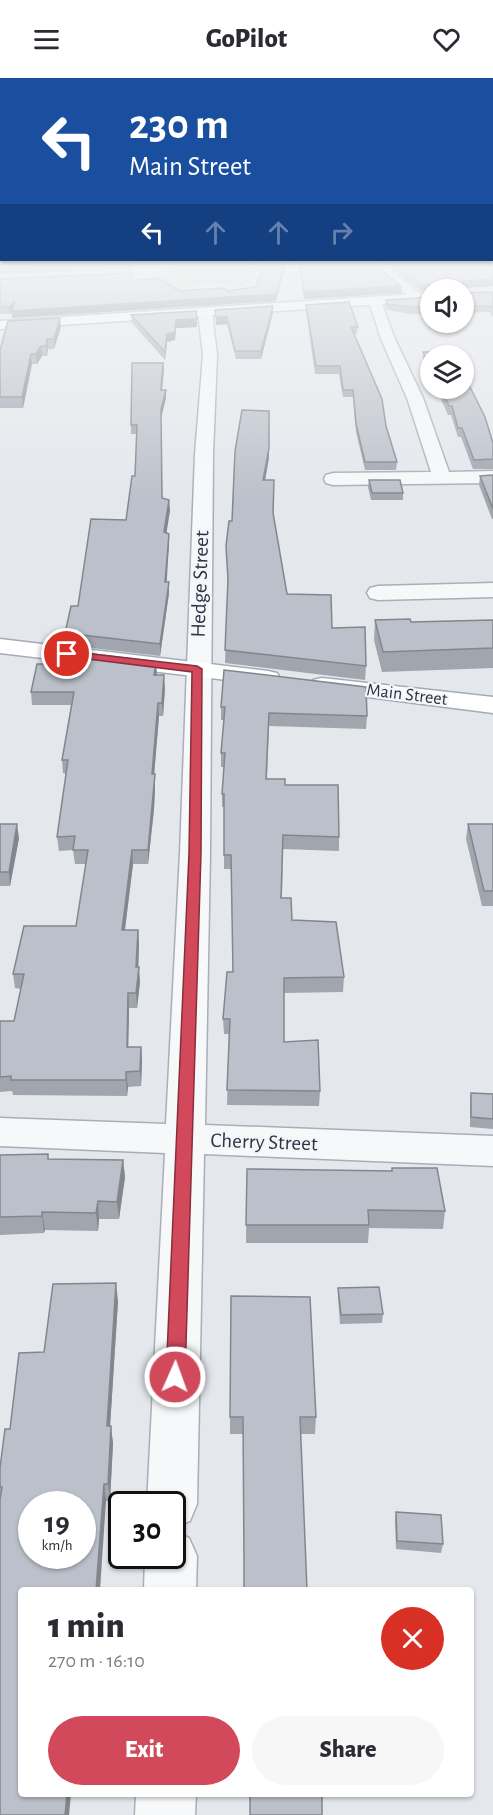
<!DOCTYPE html>
<html lang="en">
<head>
<meta charset="utf-8">
<style>
	:root { --surface:#fff; --page:#f7f7f7; --text:#2b2b33; --muted:#7c7c81; --accent:#d1495b }
	body { margin:0; font-family:"Alegreya Sans",sans-serif; background:var(--page); color:var(--text); height:100vh; display:flex; flex-direction:column; font-size:22px; white-space:nowrap }
	* { box-sizing:border-box; margin:0 }
	p { font-size:20px; color:var(--muted) }
	.icon { flex:none; width:33px; height:33px; fill:none; stroke:currentColor; stroke-width:2; stroke-linecap:round; stroke-linejoin:round }
	.map { position:relative; flex:1; overflow:hidden }
	.panel { position:absolute; left:18px; top:1509px; width:456px; height:210px; display:flex; flex-direction:column; background:var(--surface); border-radius:6px; box-shadow:0 2px 4px #0004 }
	.panel>* { flex:none }
	.hud { position:absolute; left:0px; top:0px; width:494px; height:183px; box-shadow:0 2px 4px #0004; background:#1a4fa0; color:#fff; overflow:hidden }
	.controls { position:absolute; left:420px; top:201px; display:grid; gap:12px }
	.controls a { display:grid; place-items:center; width:54px; height:54px; border-radius:50%; background:var(--surface); box-shadow:0 2px 4px #0004; font-size:30px }
	.speed { position:absolute; left:18px; top:1413px; display:flex; gap:12px; font-size:30px; font-weight:700; text-align:center }
	.speed>* { display:grid; place-content:center; width:78px; height:78px; border-radius:50%; background:var(--surface); box-shadow:0 2px 4px #0004; line-height:1 }
	.speed small { font-size:15px; font-weight:400 }
	.speed .limit { border:3px solid #111; border-radius:9px; background:#fff; color:#111 }
	.pin { position:absolute; display:grid; place-items:center; width:51px; height:51px; color:#fff; margin:-26px; border:3px solid #fff; border-radius:50%; box-shadow:0 2px 6px #0007 }
	.me { position:absolute; width:66px; margin:-33px; rotate:2deg; stroke-linejoin:round; filter:drop-shadow(0 0 4px #0008) }
	.turn { display:flex; align-items:center; gap:21px; height:126px; padding:0 30px; font-size:27px }
	.turn .icon { width:78px; height:78px; stroke-width:2.5 }
	.turn b { display:block; font-size:42px; line-height:51px }
	.lanes { display:flex; align-items:center; height:57px; padding:0 30px; background:#0003; justify-content:center; gap:30px; direction:ltr }
	.lanes .off { opacity:.35 }
	.round { display:grid; place-items:center; flex:none; width:63px; height:63px; border-radius:32px; background:var(--page) }
	.overview { display:flex; align-items:center; justify-content:space-between; height:102px; padding:0 30px }
	h1 { font-size:36px; font-weight:800; line-height:45px }
	.primary-button { display:flex; gap:12px; margin-top:auto; padding:12px 30px }
	.primary-button a { flex:1; height:69px; border-radius:36px; background:var(--accent); color:#fff; font-size:24px; font-weight:800; line-height:69px; text-align:center }
	.primary-button a+a { background:var(--page); color:var(--text) }
	header { display:flex; justify-content:space-between; align-items:center; height:78px; padding:0 30px; background:var(--surface); font-size:27px; font-weight:800 }
	.map>svg:first-child { display:block }
	.green { fill:#c9d6c5 }
	.lines { fill:none; stroke-linecap:round; stroke-linejoin:round }
	.minor-casing { stroke:#a9aeb7; stroke-width:3 }
	.major-casing { stroke:#a3abb8; stroke-width:3 }
	.minor { fill:#f7f8fa; fill-rule:evenodd }
	.major { fill:#fff; fill-rule:evenodd }
	.wall { fill:#a1a5ae }
	.shaded-wall { fill:#83868d }
	.building { fill:#bbc0ca; stroke:#83868d; stroke-width:1.5; fill-rule:evenodd }
	.route { fill:#d1495b; stroke:#882f3b; stroke-width:1.5 }
	.labels { text-anchor:middle; dominant-baseline:central; stroke-width:4.5; stroke-linejoin:round; paint-order:stroke }
	.far-street-label { font-size:18px; fill:#2b3445; stroke:#f4f6f9 }
	.street-label { font-size:21px; fill:#2b3445; stroke:#f4f6f9 }
</style>
</head>
<body>
<header><svg class="icon" aria-label="menu" viewBox="0 0 24 24"><path d="M4 6h16M4 12h16M4 18h16"/></svg>GoPilot<svg class="icon" aria-label="heart" viewBox="0 0 24 24"><path d="M12 20l-8-8c-3-5 5-10 8-4 3-6 11-1 8 4z"/></svg></header>
<div class="map">
<svg width="493" height="1737" viewBox="0 0 493 1737">
	<rect width="100%" height="100%" fill="#e4e7ec"/>
	<path class="green" d="M182,182H268L257,193L256,198L290,196L297,199L254,203L239,209L216,205L201,206L179,211L172,216L156,204C159,191 171,187 182,182Z"/>
	<g class="lines">
		<defs>
			<g id="minor">
				<polygon points="366,182 379,182 424,219 418,223 413,222"/>
				<polygon points="375,219 381,223 395,261 423,320 449,394 493,393 493,405 333,407 326,405 324,401 326,397 333,395 431,394 407,320 381,261 369,223"/>
				<polygon points="205,230 212,234 217,277 213,376 210,775 205,1047 493,1058 493,1088 204,1076 197,1426 190,1443 172,1450 172,1426 147,1426 165,1075 0,1068 0,1040 166,1046 180,775 195,376 203,277 198,234"/>
				<polygon points="493,505 493,519 378,522 370,520 367,515 370,510 378,508"/>
				<polygon points="172,1453 189,1460 197,1478 196,1512 144,1512 145,1478 172,1478"/>
				<polygon points="136,1716 196,1716 195,1737 135,1737"/>
			</g>
			<g id="major">
				<polygon points="430,215 430,223 0,251 0,243"/>
				<polygon points="0,561 268,593 277,595 280,600 277,605 268,607 0,575"/>
				<polygon points="322,600 493,619 493,635 313,612 310,607 313,602"/>
			</g>
		</defs>
		<use href="#minor" class="minor-casing"/>
		<use href="#major" class="major-casing"/>
		<use href="#minor" class="minor"/>
		<use href="#major" class="major"/>
	</g>
	<g class="wall">
		<polygon points="0,182 27,182 26,185 132,182 132,194 127,191 0,196"/>
		<polygon points="298,182 370,182 401,208 401,215 304,221"/>
		<polygon points="381,182 466,182 471,184 493,186 493,208 464,210 463,212 430,212 430,213 421,213"/>
		<polygon points="0,201 133,203 179,213 227,213 276,223 12,240 12,234 10,236 0,236"/>
		<polygon points="493,214 493,238 492,238 490,234 464,235 464,215"/>
		<polygon points="430,219 430,236 411,236 387,232 385,228 386,222"/>
		<polygon points="306,227 358,249 357,256 354,256 386,348 397,384 396,392 365,392 356,354 353,319 343,319 339,296 315,296 306,233"/>
		<polygon points="273,228 273,235 261,281 236,281 227,246 216,247 215,232"/>
		<polygon points="131,237 197,249 176,250 175,262 167,264 165,282 132,245"/>
		<polygon points="61,249 54,271 48,271 47,278 42,278 37,286 32,286 23,330 0,330 0,272"/>
		<polygon points="445,268 430,278 430,299 423,282 423,274 435,274 435,272"/>
		<polygon points="163,285 162,312 166,312 166,320 161,340 162,420 170,432 166,455 169,466 166,504 169,504 169,515 160,578 66,567 65,555 78,528 126,442 135,398 137,356 131,356 131,347"/>
		<polygon points="436,310 464,310 493,365 493,391 473,391 461,359 458,359 451,337 448,337"/>
		<polygon points="269,380 265,402 273,435 287,516 332,550 366,588 365,602 225,585 228,507 226,468 232,443"/>
		<polygon points="493,397 493,441 492,441 479,407 480,398"/>
		<polygon points="369,402 403,415 403,422 371,422 368,409"/>
		<polygon points="375,542 411,544 493,542 493,590 382,594 374,562"/>
		<polygon points="157,597 165,610 163,638 159,638 154,696 155,710 154,731 148,786 133,786 125,852 138,852 139,866 138,889 140,904 137,930 129,930 128,969 141,969 142,984 141,1008 128,1009 127,1018 13,1017 12,1013 0,1014 0,943 14,943 21,911 15,910 13,896 76,848 86,786 75,786 73,772 59,773 57,759 66,696 63,695 62,682 71,627 32,627 31,614"/>
		<polygon points="221,629 367,638 366,651 269,648 267,701 285,707 339,759 339,773 283,771 282,820 292,842 344,899 343,914 284,915 284,964 320,1013 319,1028 227,1027 229,956 224,956 223,941 233,894 231,791 224,791 224,729 222,729 222,716 224,689 221,689 221,675 224,642 221,642"/>
		<polygon points="0,746 19,760 10,808 0,808"/>
		<polygon points="468,746 493,746 493,828 482,828 466,761"/>
		<polygon points="471,1015 493,1016 493,1051 470,1049 470,1024"/>
		<polygon points="0,1077 49,1081 123,1082 125,1099 119,1141 99,1141 98,1153 45,1152 44,1155 0,1157"/>
		<polygon points="392,1090 445,1133 443,1151 369,1150 368,1165 246,1165 247,1091 391,1093"/>
		<polygon points="338,1210 383,1236 382,1245 340,1246 338,1219"/>
		<polygon points="118,1223 110,1348 113,1365 110,1423 106,1423 21,1512 0,1737 0,1390 10,1351 44,1274"/>
		<polygon points="230,1339 316,1339 315,1356 300,1356 244,1485 243,1356 230,1356"/>
		<polygon points="396,1434 443,1466 441,1475 396,1471 395,1443"/>
	</g>
	<g class="shaded-wall">
		<polygon points="286,182 287,182 276,223 12,240 12,234 10,236 9,229 15,223 276,216"/>
		<polygon points="493,201 493,208 464,210 462,212 462,206 464,203"/>
		<polygon points="430,206 430,213 421,213 421,207"/>
		<polygon points="401,208 401,215 304,221 304,214"/>
		<polygon points="273,228 273,235 261,281 261,273"/>
		<polygon points="216,239 227,239 227,246 216,247"/>
		<polygon points="60,240 61,249 54,271 54,261"/>
		<polygon points="197,241 197,249 176,250 175,262 167,264 165,282 165,274 167,256 176,242"/>
		<polygon points="47,261 48,271 47,278 46,268"/>
		<polygon points="41,268 42,278 37,286 36,276"/>
		<polygon points="31,276 32,286 23,330 22,319"/>
		<polygon points="163,285 164,293 161,320 161,312"/>
		<polygon points="166,312 166,320 161,340 161,331"/>
		<polygon points="269,370 269,380 263,413 263,402"/>
		<polygon points="169,422 170,432 165,465 164,454"/>
		<polygon points="169,456 169,466 166,515 165,504"/>
		<polygon points="169,504 169,515 160,578 160,566"/>
		<polygon points="156,584 157,596 154,610 154,597"/>
		<polygon points="164,597 165,610 163,638 162,625"/>
		<polygon points="158,625 159,638 153,710 152,696"/>
		<polygon points="155,696 155,710 154,731 148,786 148,772"/>
		<polygon points="17,746 19,760 10,808 9,794"/>
		<polygon points="132,772 133,786 123,866 122,852"/>
		<polygon points="138,852 139,866 138,899 139,889 140,904 137,930 136,915"/>
		<polygon points="128,915 129,930 128,984 127,969"/>
		<polygon points="141,969 142,984 141,1008 140,993"/>
		<polygon points="126,994 128,1009 127,1018 126,1002"/>
		<polygon points="123,1082 125,1099 119,1141 117,1124"/>
		<polygon points="98,1123 99,1141 98,1153 96,1135"/>
		<polygon points="42,1134 45,1152 44,1155 42,1138"/>
		<polygon points="116,1205 118,1223 109,1365 107,1348"/>
		<polygon points="111,1348 113,1365 110,1423 108,1406"/>
		<polygon points="104,1406 106,1423 100,1512 96,1512"/>
		<polygon points="67,1716 71,1716 69,1737 65,1737"/>
	</g>
	<g class="building">
		<polygon points="1,181 2,182 24,182 22,185 94,182 132,182 132,188 127,185 0,190 0,182"/>
		<polygon points="268,182 286,182 276,216 12,233 15,223 9,229 0,229 0,201 132,195 132,203 158,200 179,213 224,210 227,213 255,209"/>
		<polygon points="299,182 370,182 401,208 304,214"/>
		<polygon points="389,182 466,182 471,184 493,186 493,201 464,203 462,206 463,212 432,212 433,209 430,206 421,207"/>
		<polygon points="493,214 493,231 491,228 464,228 464,215"/>
		<polygon points="430,219 430,229 412,229 387,226 386,222"/>
		<polygon points="349,224 358,249 351,249 382,321 386,348 397,384 365,384 356,346 353,312 343,312 340,288 316,288 306,227"/>
		<polygon points="273,228 261,273 235,273 227,239 216,239 215,232"/>
		<polygon points="196,233 197,241 176,242 175,254 167,256 165,274 131,237"/>
		<polygon points="60,240 54,261 47,261 46,268 41,268 36,276 31,276 22,319 0,319 0,272 8,243"/>
		<polygon points="445,268 449,274 452,274 453,278 430,278 430,289 423,274 436,274 435,272"/>
		<polygon points="132,285 163,285 161,312 166,312 161,331 162,420 169,422 164,454 169,456 165,504 169,504 160,566 65,555 71,528 78,528 91,441 126,442 132,398 135,398 137,347 131,347"/>
		<polygon points="464,297 485,339 493,365 493,381 474,382 462,350 458,350 452,328 449,328 441,310 464,310"/>
		<polygon points="242,332 269,333 269,370 263,402 274,402 273,435 287,516 331,517 332,550 365,549 366,588 225,572 228,501 226,468 229,443 232,443 235,373"/>
		<polygon points="493,397 493,431 480,398"/>
		<polygon points="369,402 400,402 403,415 372,415"/>
		<polygon points="410,541 411,544 493,542 493,570 383,574 375,542"/>
		<polygon points="61,572 156,584 154,597 164,597 162,625 158,625 152,696 155,696 153,717 148,772 132,772 122,852 138,852 136,889 139,889 136,915 128,915 127,969 141,969 140,993 126,994 126,1002 11,1002 11,998 0,999 0,943 14,943 24,896 13,896 24,848 76,848 88,772 73,772 75,758 57,759 68,682 62,682 74,614 31,614 37,586 59,586"/>
		<polygon points="224,592 366,609 367,638 269,635 266,701 285,701 285,707 338,707 339,759 283,757 281,820 291,820 292,842 336,844 344,899 284,900 284,964 318,962 320,1013 227,1012 230,941 223,941 227,894 233,894 231,777 224,777 224,716 222,716 225,675 221,675 225,629 221,629"/>
		<polygon points="0,746 17,746 9,794 0,794"/>
		<polygon points="468,746 493,746 493,813 484,813"/>
		<polygon points="471,1015 493,1016 493,1041 471,1039"/>
		<polygon points="48,1076 48,1081 123,1082 117,1124 98,1123 96,1135 42,1134 42,1138 0,1139 0,1077"/>
		<polygon points="392,1090 437,1090 445,1133 368,1132 369,1147 246,1147 247,1091 392,1093"/>
		<path d="M116,1205L107,1348H111L108,1406H104L96,1512H21V1716H67L65,1737H0V1422L2,1409H0V1390L5,1351H10L19,1275L44,1274L53,1206ZM32,1426H82V1478H32Z"/>
		<polygon points="379,1209 383,1236 341,1237 338,1210"/>
		<polygon points="231,1218 310,1219 316,1339 300,1339 307,1512 244,1512 244,1482 243,1339 230,1339"/>
		<polygon points="396,1434 441,1437 443,1466 397,1463"/>
		<rect x="250" y="1716" width="72" height="21"/>
	</g>
	<linearGradient id="sky" x2="0" y2="1"><stop stop-color="#8bb4dd"/><stop offset="0.43" stop-color="#f3f4f6"/><stop offset="1" stop-color="#f3f4f6" stop-opacity="0"/></linearGradient>
	<rect width="493" height="424" fill="url(#sky)"/>
	<polygon class="route" points="67,573 197,588 202,591 201,775 185,1299 182,1305 175,1307 168,1305 166,1299 189,775 192,594 64,578 62,576"/>
	<g class="labels">
		<g class="far-street-label">
			<text transform="translate(407 617) rotate(7)">Main Street</text>
		</g>
		<g class="street-label">
			<text transform="translate(200 506) rotate(-88)">Hedge Street</text>
			<text transform="translate(264 1064) rotate(2)">Cherry Street</text>
		</g>
	</g>
</svg>
<div class="controls">
<a><svg class="icon" aria-label="sound" viewBox="0 0 24 24"><path d="M4 9h4l5-4v14l-5-4H4zM17 9q2 3 0 6"/></svg></a>
<a><svg class="icon" aria-label="layers" viewBox="0 0 24 24"><path d="M12 4l9 5-9 5-9-5zM3 14l9 5 9-5"/></svg></a>
</div>
<div class="speed"><div>19<small>km/h</small></div><div class="limit">30</div></div>
<div class="pin" style="left:67px;top:576px;background:#d93025"><svg class="icon" aria-label="arrive" viewBox="0 0 24 24"><path d="M6 21V4h12l-3 4 3 4H6"/></svg></div>
<svg class="me" style="left:175px;top:1299px" viewBox="-20 -20 40 40"><circle r="17" fill="#d1495b" stroke="#fff" stroke-width="3"/><path d="M0-11L8 9 0 5-8 9z" fill="#fff"/></svg>
<div class="hud">
<div class="turn"><svg class="icon" aria-label="left" viewBox="0 0 24 24"><path d="M17 20v-9H6M10 6l-5 5 5 5"/></svg><div><b>230 m</b>Main Street</div></div>
<div class="lanes"><svg class="icon" aria-label="left" viewBox="0 0 24 24"><path d="M17 20v-9H6M10 6l-5 5 5 5"/></svg><svg class="icon off" aria-label="ahead" viewBox="0 0 24 24"><path d="M12 20V5M6 11l6-6 6 6"/></svg><svg class="icon off" aria-label="ahead" viewBox="0 0 24 24"><path d="M12 20V5M6 11l6-6 6 6"/></svg><svg class="icon off" aria-label="right" viewBox="0 0 24 24"><path d="M7 20v-9h11M14 6l5 5-5 5"/></svg></div>
</div>
<section class="panel">
<div class="overview"><div><h1>1 min</h1><p>270 m · 16:10</p></div><a class="round" style="background:#d93025;color:#fff"><svg class="icon" aria-label="close" viewBox="0 0 24 24"><path d="M6 6l12 12M18 6L6 18"/></svg></a></div>
<div class="primary-button"><a>Exit</a><a>Share</a></div>
</section>
</div>
</body>
</html>
